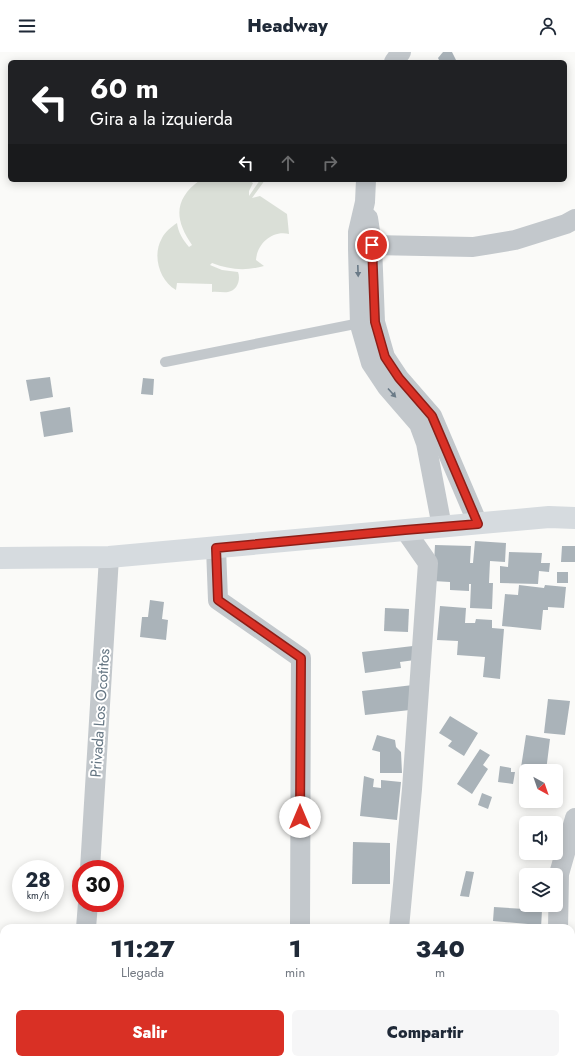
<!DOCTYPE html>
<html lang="es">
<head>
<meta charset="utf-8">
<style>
	:root { --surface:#fff; --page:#f6f6f7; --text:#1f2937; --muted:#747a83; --accent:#d93025 }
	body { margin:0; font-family:Jost,sans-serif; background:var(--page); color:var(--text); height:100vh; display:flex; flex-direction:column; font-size:15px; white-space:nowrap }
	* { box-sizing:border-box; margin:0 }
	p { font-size:13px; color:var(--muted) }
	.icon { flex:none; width:22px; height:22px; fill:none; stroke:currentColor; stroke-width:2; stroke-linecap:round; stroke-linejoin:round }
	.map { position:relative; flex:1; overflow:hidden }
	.side { position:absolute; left:0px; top:872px; width:575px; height:140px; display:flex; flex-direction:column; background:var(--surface); border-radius:12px 12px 0 0; box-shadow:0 2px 10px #0003 }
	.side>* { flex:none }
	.top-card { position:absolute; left:8px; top:8px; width:559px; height:122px; border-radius:6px; box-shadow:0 2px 10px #0003; background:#202124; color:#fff; overflow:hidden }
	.needle { width:26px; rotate:140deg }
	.buttons { position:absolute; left:519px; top:712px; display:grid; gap:8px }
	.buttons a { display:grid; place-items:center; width:44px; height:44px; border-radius:6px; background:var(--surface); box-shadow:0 2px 10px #0003; font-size:20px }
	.speed { position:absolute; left:12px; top:808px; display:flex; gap:8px; font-size:20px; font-weight:700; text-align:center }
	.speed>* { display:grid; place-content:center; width:52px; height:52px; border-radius:50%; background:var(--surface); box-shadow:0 2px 10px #0003; line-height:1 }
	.speed small { font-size:10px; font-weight:400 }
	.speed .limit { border:6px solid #d22; background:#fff; color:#111 }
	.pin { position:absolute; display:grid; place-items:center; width:34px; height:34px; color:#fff; margin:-17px; border:2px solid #fff; border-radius:50%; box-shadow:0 1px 4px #0007 }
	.me { position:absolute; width:44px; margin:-22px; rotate:0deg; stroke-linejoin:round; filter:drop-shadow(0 0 3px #0008) }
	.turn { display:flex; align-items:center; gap:14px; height:84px; padding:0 16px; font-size:18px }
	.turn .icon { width:52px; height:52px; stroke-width:2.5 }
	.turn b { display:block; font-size:28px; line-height:34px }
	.lanes { display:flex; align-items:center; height:38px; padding:0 16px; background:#0003; justify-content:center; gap:20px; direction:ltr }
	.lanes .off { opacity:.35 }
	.eta { display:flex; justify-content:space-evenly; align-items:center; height:68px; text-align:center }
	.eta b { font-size:24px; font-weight:800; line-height:28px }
	.action { display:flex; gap:8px; margin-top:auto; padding:8px 16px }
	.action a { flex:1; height:46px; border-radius:6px; background:var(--accent); color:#fff; font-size:16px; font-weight:800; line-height:46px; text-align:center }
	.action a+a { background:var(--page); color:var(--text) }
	header { display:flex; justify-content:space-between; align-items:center; height:52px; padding:0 16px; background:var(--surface); font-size:18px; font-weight:800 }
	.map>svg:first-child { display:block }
	.green { fill:#dadfd7 }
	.building { fill:#aab3b9 }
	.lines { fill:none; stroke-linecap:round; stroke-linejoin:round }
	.service { stroke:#c3c8cc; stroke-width:10 }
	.minor { stroke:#c3c8cc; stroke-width:20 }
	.secondary { stroke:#d6dbdf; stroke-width:22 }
	.oneway { fill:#6a7a87 }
	.route-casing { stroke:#8d1f18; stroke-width:10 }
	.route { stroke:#d93025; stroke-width:7 }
	.labels { text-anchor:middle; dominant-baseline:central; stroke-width:4; stroke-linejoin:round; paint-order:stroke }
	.street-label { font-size:15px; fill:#657683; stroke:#fff }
</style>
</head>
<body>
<header><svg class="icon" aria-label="menu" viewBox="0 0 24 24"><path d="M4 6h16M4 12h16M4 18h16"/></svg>Headway<svg class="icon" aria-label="person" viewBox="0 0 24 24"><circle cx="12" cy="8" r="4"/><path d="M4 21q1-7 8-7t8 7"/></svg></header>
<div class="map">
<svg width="575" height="1012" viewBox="0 0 575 1012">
	<rect width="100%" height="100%" fill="#fafaf8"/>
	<path class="green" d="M200,128H249L253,131L249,139V144L260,128H265L252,146L260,144L287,162L289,182C272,178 257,192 256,208L264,214C246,219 230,218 212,211L210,213L222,218L238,220C241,228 237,239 228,240C223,241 217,239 212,240V232L177,231L176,238C159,228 152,203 162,186C165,180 171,175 177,171C178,180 183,188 189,195L192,193C174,167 174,147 200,128Z"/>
	<g class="building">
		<polygon points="443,0 452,0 457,10 440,10 438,6"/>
		<polygon points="50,325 53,345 30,349 26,328"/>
		<polygon points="143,326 154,327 153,343 141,342"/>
		<polygon points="70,355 73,380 44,385 40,360"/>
		<polygon points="475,489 506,491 505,510 490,509 489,531 493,531 492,557 470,556 471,532 469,532 469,539 450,538 450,530 433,529 435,493 471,494 470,511 473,511"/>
		<polygon points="562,494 575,494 575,510 561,510"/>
		<polygon points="509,500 542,501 541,511 550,511 549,520 539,519 538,532 500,531 500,514 508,515"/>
		<rect x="557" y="520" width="11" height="11"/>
		<polygon points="519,533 544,536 545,533 566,535 564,556 548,555 548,558 543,558 541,578 502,574 505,542 518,543"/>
		<polygon points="150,548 164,550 162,567 168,568 166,588 140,585 142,565 148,565"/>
		<polygon points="440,554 466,556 465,571 475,571 476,567 492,568 492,576 504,577 500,627 483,625 485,605 457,603 458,589 437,588"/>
		<polygon points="385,556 409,557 408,580 384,579"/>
		<polygon points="413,594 415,608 400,610 401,616 365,621 362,600"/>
		<polygon points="413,633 410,658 365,663 362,639"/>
		<polygon points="548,647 570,649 565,683 544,681"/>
		<polygon points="450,664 478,681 464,704 448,694 452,689 439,681"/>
		<polygon points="377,683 395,688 396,695 401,700 402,721 380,721 380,700 372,698"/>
		<polygon points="526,683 550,687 546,719 526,719 526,722 520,722"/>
		<polygon points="480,697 490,703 483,713 488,717 472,742 457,732"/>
		<polygon points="500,714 511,716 511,720 515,720 513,732 498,730"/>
		<polygon points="364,724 374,727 373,735 381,736 381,728 401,730 397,768 360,764"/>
		<polygon points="482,741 492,745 488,757 478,753"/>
		<polygon points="353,790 390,791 390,832 352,832"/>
		<polygon points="466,819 474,820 469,845 460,844"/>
		<polygon points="494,855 542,858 541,876 527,876 528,872 493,869"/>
		<polygon points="157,1008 172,1008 172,1012 158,1012"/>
		<rect x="210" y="1008" width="40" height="4"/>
	</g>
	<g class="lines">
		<polyline class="service" points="165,310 360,271"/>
		<g class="minor">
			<polyline points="394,10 401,0"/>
			<polyline points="366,128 365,150 358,180 358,197 360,273 371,311 387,335 419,372 426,391 442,475"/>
			<polyline points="368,166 372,193 375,270 385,305 399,326 432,364 478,472"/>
			<polyline points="359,196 372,193 473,195 515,188 566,172 575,167"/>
			<polyline points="216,496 218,548 301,606 300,876"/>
			<polyline points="90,817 109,505"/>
			<polyline points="86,876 88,851"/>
			<polyline points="399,876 412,737 428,511 405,478"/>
			<polyline points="558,876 559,822 575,766"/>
			<polyline points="78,1012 78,1008"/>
		</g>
		<polyline class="secondary" points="0,506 109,505 549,465 575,466"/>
	</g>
	<defs><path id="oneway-solid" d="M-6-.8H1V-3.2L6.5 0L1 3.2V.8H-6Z"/></defs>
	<g class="oneway">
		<use href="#oneway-solid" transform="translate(358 219) rotate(88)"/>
		<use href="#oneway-solid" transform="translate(392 341) rotate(48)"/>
	</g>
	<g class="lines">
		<defs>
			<polyline id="route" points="300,765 301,606 218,548 216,496 405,478 478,472 432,364 399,326 385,305 375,270 372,193"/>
		</defs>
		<use href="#route" class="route-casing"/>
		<use href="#route" class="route"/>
	</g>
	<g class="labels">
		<g class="street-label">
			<text transform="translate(100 661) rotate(-86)">Privada Los Ocotitos</text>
		</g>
	</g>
</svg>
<div class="buttons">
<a><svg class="needle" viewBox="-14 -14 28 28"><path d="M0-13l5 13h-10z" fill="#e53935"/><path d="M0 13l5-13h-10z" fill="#747a83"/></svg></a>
<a><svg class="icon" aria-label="sound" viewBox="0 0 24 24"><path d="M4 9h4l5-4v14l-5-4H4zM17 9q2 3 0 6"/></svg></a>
<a><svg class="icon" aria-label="layers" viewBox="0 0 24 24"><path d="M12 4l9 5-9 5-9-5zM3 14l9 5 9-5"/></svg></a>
</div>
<div class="speed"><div>28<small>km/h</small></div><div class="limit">30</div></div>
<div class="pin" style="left:372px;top:193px;background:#d93025"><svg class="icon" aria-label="arrive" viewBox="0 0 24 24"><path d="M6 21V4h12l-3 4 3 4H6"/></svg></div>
<svg class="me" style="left:300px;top:765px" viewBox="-20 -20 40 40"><circle r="19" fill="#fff"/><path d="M0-13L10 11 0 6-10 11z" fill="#d93025"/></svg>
<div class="top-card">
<div class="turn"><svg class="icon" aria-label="left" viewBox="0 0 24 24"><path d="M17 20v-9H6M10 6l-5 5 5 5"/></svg><div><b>60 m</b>Gira a la izquierda</div></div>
<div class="lanes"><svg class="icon" aria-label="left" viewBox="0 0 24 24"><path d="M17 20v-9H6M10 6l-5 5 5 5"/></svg><svg class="icon off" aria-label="ahead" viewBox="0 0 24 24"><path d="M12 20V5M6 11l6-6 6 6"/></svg><svg class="icon off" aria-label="right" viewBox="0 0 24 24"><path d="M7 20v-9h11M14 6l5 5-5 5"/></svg></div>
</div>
<section class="side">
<div class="eta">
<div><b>11:27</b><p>Llegada</p></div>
<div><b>1</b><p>min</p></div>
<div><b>340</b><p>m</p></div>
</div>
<div class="action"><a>Salir</a><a>Compartir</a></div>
</section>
</div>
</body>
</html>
